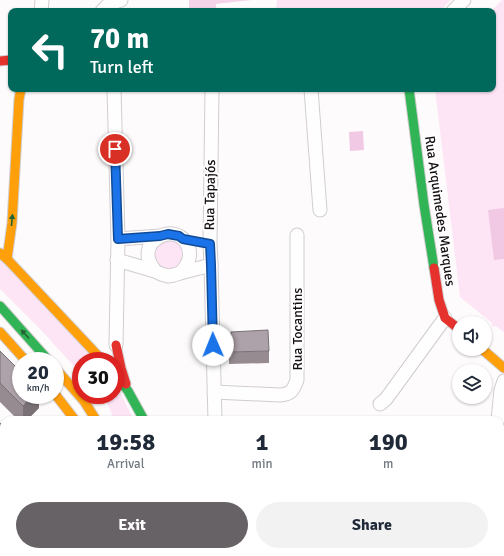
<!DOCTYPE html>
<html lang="en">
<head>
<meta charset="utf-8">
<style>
	:root { --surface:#fff; --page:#f2f2f3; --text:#1f2937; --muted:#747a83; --accent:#666265 }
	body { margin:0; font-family:Signika,sans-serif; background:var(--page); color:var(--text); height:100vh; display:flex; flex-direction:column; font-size:15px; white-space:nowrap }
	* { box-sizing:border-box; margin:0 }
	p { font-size:13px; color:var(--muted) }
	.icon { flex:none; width:22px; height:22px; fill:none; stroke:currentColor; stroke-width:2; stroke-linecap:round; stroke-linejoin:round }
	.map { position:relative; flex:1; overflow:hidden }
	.side { position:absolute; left:0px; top:416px; width:504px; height:140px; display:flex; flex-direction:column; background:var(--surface); border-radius:12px 12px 0 0; box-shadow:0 1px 3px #0004 }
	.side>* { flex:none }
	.top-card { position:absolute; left:8px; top:8px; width:488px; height:84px; border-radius:8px; box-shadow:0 1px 3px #0004; background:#00695c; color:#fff; overflow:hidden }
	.buttons { position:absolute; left:452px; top:316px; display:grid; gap:8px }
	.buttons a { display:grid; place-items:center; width:40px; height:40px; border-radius:50%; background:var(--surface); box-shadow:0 1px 3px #0004; font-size:20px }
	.speed { position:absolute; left:12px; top:352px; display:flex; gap:8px; font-size:20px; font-weight:700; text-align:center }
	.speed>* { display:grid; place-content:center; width:52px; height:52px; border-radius:50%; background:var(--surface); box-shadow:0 1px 3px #0004; line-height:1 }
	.speed small { font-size:10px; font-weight:400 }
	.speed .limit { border:6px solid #d22; background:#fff; color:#111 }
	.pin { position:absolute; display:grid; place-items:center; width:34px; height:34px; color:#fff; margin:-17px; border:2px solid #fff; border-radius:50%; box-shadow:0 1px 4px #0007 }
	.me { position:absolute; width:44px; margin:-22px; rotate:359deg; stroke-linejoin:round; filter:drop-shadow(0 0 3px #0008) }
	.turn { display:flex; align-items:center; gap:14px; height:84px; padding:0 16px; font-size:18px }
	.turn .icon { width:52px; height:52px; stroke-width:2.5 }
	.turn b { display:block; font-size:28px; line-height:34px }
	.eta { display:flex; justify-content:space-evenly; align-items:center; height:68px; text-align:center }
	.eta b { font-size:24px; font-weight:700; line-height:28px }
	.cta { display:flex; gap:8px; margin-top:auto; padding:8px 16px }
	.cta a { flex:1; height:46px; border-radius:24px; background:var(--accent); color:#fff; font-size:16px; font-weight:700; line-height:46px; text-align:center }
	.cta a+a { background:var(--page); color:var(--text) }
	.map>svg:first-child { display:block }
	.green { fill:#fee5f5 }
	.forest { fill:#f5d3e9 }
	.water { fill:#f2c9e4 }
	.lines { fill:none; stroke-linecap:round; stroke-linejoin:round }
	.lane-casing { stroke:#d1cdcf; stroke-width:8 }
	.street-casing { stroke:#d1cdcf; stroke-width:15 }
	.fast-casing { stroke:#d1cdcf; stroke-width:11 }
	.slow-casing { stroke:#d1cdcf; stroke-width:11 }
	.jam-casing { stroke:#d1cdcf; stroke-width:11 }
	.lane { stroke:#fffeff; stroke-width:6 }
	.street { stroke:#fffeff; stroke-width:13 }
	.fast { stroke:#30b455; stroke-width:9 }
	.slow { stroke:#ff9f0a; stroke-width:9 }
	.jam { stroke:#e5322d; stroke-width:9 }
	.wall { fill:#958b91 }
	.shaded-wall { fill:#797176 }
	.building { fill:#ada2a9; stroke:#797176 }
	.oneway { fill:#226234 }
	.route-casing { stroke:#114b97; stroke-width:10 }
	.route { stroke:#1a73e8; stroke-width:7 }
	.labels { text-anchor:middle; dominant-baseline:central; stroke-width:4; stroke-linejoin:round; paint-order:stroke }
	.street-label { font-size:14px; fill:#151013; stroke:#fff }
</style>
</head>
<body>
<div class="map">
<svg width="504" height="556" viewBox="0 0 504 556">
	<rect width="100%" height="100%" fill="#fdfbfc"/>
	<g class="green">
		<polygon points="277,0 451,0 440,11 276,11"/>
		<polygon points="502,0 504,0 504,332 496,326 492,327 492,323 460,297 435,89 493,89 493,11 491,11"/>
		<path d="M172,240L177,241L183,248C184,266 181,270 163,269L154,262L153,251L161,242Z"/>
		<polygon points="0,259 96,361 81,361 81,374 42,331 0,289"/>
		<polygon points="115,382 134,420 114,420 107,402 100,395 115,395"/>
	</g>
	<polygon class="forest" points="189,0 251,0 216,4 216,11 189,11"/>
	<g class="water">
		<polygon points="363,131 364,150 350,151 349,132"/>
		<polygon points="504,208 504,259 494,260 488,210"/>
	</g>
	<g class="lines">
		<defs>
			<polyline id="lane" points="2,496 4,501"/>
			<g id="street">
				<polyline points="41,11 42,0"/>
				<polyline points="102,11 109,4 121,0"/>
				<polyline points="453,11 464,0"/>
				<polyline points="114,89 118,239 116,345"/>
				<polyline points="212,89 210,243 211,265 215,420"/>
				<polyline points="311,89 320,210"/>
				<polyline points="118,239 160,236"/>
				<polyline points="117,260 155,271 161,274 168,276 174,275 180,273 211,265"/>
				<path d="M155,271C150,264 146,257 149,248C150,244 153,241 156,239C178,222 204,251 180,273"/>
				<path d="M214,392L280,395C291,394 293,391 297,380V235"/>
				<polyline points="380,404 386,399 445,318"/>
				<polyline points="498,420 501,390 504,381"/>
				<polyline points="166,556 167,552"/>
				<polyline points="503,556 504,555"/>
			</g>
			<g id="fast">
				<polyline points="409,89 424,205 434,268"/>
				<polyline points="0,306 49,361"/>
				<polyline points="115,373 128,391 144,420"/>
				<polyline points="282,552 288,556"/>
			</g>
			<g id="slow">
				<polyline points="0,253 7,259 103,361"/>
				<polyline points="7,259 12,223 19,99 21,89"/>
				<polyline points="0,332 26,361"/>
				<polyline points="482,349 504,368"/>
				<polyline points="55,368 84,401 96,420"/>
				<polyline points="55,394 75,420"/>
				<polyline points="121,552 122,556"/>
				<polyline points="137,552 138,556"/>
			</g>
			<g id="jam">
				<polyline points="0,61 11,60"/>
				<polyline points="434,268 439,300 445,318 459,329"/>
				<polyline points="116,345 121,368 126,384"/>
			</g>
		</defs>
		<use href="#lane" class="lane-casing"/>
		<use href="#street" class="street-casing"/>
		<use href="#fast" class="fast-casing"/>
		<use href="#slow" class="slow-casing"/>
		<use href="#jam" class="jam-casing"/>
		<use href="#lane" class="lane"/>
		<use href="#street" class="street"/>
		<use href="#fast" class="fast"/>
		<use href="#slow" class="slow"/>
		<use href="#jam" class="jam"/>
	</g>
	<g class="wall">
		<polygon points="0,351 39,395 39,408 27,420 18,420 0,402"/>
		<polygon points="269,351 269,363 229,364 229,352"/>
		<polygon points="0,423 4,427 4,478 0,474"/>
	</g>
	<polygon class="shaded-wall" points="33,395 39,395 39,408 27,420 23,420 23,406"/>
	<g class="building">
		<polygon points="268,330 269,351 229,352 231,332"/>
		<polygon points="0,351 21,372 21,395 33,395 23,406 0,383"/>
		<polygon points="0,423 4,427 4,459 0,456"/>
	</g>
	<defs><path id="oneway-solid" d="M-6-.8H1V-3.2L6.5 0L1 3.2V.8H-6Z"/></defs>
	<g class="oneway">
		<use href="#oneway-solid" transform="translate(12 220) rotate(-85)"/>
		<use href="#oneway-solid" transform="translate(25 334) rotate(-132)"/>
	</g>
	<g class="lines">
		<defs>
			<polyline id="route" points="115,149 118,239 160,236 168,234 179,236 183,239 210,244 211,265 213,345"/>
		</defs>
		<use href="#route" class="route-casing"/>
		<use href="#route" class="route"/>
	</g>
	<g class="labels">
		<g class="street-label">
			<text transform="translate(210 195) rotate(-89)">Rua Tapajós</text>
			<text transform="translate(440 211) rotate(82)">Rua Arquimedes Marques</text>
			<text transform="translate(297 329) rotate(-90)">Rua Tocantins</text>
		</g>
	</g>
</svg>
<div class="buttons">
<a><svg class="icon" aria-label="sound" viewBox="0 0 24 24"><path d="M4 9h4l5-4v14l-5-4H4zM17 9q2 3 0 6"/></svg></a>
<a><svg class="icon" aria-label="layers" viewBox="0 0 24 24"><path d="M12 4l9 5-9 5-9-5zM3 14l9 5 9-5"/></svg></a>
</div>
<div class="speed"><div>20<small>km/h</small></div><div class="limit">30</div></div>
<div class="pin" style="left:115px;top:149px;background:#d93025"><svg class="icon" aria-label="arrive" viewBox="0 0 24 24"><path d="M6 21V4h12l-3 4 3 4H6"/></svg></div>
<svg class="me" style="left:213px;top:345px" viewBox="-20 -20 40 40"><circle r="19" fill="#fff"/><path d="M0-13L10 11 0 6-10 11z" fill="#1a73e8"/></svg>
<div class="top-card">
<div class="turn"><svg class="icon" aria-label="left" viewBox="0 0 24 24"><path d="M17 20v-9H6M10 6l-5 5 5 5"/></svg><div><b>70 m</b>Turn left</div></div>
</div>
<section class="side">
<div class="eta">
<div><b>19:58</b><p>Arrival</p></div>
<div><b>1</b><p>min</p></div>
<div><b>190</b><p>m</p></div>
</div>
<div class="cta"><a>Exit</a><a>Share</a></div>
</section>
</div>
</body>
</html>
